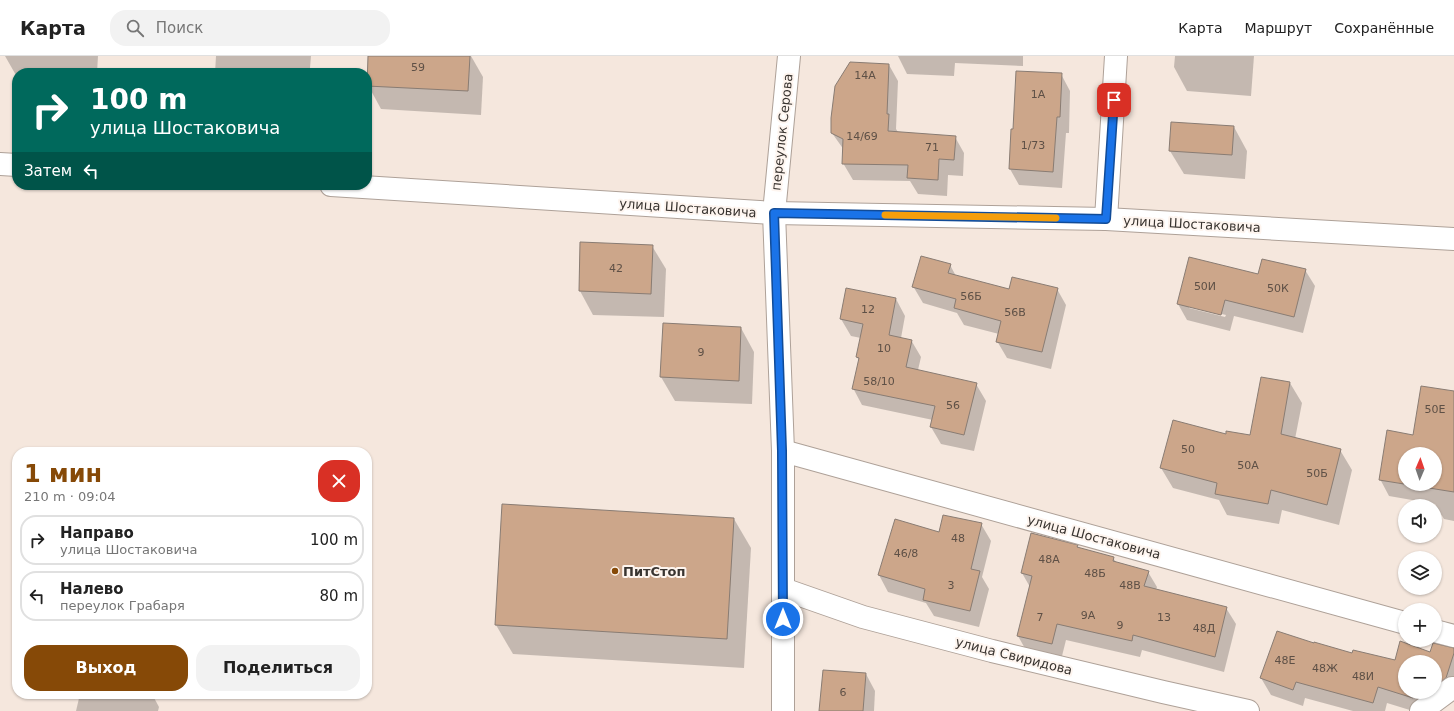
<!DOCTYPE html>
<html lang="ru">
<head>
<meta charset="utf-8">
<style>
	:root { --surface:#fff; --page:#f2f2f2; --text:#222; --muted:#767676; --line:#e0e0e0; --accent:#864907 }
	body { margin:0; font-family:"DejaVu Sans",sans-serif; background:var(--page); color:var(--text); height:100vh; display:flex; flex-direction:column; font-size:15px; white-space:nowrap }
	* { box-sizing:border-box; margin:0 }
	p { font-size:13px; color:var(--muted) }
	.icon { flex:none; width:22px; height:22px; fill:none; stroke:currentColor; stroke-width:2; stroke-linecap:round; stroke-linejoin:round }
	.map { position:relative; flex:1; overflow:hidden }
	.sheet { position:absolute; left:12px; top:391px; width:360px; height:252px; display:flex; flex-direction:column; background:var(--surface); border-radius:16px; box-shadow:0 1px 3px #0004 }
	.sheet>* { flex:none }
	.hud { position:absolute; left:12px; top:12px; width:360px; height:122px; border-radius:16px; box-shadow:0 1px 3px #0004; background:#00695c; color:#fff; overflow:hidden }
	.needle { width:26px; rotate:2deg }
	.buttons { position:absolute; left:1398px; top:391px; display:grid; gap:8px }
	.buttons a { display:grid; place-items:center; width:44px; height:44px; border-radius:50%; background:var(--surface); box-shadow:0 1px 3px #0004; font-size:20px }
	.pin { position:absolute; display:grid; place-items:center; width:34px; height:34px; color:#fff; margin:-17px; border-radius:8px; box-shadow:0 2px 6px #0006 }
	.me { position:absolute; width:44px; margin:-22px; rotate:0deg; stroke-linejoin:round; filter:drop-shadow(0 0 3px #0008) }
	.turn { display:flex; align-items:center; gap:14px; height:84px; padding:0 12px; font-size:18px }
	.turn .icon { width:52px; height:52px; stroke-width:2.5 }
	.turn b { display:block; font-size:28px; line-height:34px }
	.then { display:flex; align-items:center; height:38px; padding:0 12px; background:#0003; gap:8px; font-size:15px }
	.round { display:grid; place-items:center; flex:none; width:42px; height:42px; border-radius:16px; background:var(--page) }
	.headline { display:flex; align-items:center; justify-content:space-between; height:68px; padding:0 12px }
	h1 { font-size:24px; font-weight:600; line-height:30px; color:var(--accent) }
	.primary-button { display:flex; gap:8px; margin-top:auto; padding:8px 12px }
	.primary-button a { flex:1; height:46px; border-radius:16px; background:var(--accent); color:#fff; font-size:16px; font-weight:600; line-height:46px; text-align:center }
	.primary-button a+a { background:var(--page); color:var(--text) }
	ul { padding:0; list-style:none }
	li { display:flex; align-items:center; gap:12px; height:50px; margin:0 8px 6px; padding:0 4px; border:2px solid var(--line); border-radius:16px }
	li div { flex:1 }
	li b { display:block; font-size:15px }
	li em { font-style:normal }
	header { display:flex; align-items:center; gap:24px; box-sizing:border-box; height:56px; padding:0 20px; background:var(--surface); border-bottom:1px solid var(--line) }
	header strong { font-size:19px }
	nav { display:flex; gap:22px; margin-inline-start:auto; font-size:14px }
	.search { width:280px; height:36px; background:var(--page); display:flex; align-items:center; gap:10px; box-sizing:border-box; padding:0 14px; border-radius:16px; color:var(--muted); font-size:15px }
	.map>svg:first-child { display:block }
	.shadow { fill:#0003; fill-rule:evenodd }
	.building { fill:#cca68a; stroke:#897c73; fill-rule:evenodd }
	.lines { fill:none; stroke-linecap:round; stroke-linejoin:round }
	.minor-casing { stroke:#aea198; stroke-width:24 }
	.minor { stroke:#fff; stroke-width:22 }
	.route-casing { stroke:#114b97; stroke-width:10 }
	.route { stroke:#1a73e8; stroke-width:7 }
	.slow { stroke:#f59e0b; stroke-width:7 }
	.poi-dot { fill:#864907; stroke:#fef5ef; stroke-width:1.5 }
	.labels { text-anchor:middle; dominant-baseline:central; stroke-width:4; stroke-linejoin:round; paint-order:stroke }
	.number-label { font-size:11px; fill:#5e5046 }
	.street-label { font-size:13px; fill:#393430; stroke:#fef5ef }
	.poi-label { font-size:13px; font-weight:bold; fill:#393430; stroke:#fef5ef; text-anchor:start }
</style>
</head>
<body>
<header>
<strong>Карта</strong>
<div class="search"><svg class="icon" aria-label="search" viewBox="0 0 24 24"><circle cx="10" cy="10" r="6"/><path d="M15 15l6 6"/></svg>Поиск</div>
<nav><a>Карта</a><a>Маршрут</a><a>Сохранённые</a></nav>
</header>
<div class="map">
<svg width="1454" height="655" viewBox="0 0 1454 655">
	<rect width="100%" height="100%" fill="#f5e7dd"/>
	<g class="shadow">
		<polygon points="5,0 98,0 97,17 17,17 17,21"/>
		<polygon points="216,0 311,0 310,12 314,17 215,17"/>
		<polygon points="369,0 471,0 483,21 481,59 381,53 368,29"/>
		<polygon points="898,0 1023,0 1023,10 955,7 954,20 907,18"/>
		<polygon points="1175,0 1254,0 1251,40 1187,35 1174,11"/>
		<polygon points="889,9 898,25 896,73 898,76 955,81 964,97 963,120 948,119 947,140 918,138 910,125 853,124 843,107 844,94 832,77"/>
		<polygon points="1061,18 1070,35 1069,77 1066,77 1062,132 1019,129 1010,113"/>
		<polygon points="1234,71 1247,95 1245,123 1184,118 1170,95"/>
		<polygon points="652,190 666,213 664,261 593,259 580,235"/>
		<polygon points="950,209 956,220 1010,234 1057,233 1066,249 1051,313 1007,302 997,285 999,278 964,269 957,257 923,247 913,230"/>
		<path d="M1305,214L1315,230L1303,277L1234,260L1230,275L1187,264L1178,248L1259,219ZM1189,250L1226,259L1225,261L1189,252Z"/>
		<polygon points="896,243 905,260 901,282 911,284 921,301 918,314 976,328 986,345 974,395 941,388 931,371 933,364 862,349 853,332 859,305 857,301 861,282 851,280 841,263"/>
		<polygon points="741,272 754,296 752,348 675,345 661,321"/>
		<polygon points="1290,327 1302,347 1295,383 1340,394 1352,414 1339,469 1282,454 1279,468 1227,459 1219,444 1173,432 1161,412 1226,379 1251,380"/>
		<path d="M1454,336V465L1444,463L1435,448L1389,440L1380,423L1414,380ZM1405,398H1435V428H1405Z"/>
		<polygon points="734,463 751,492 744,612 513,598 496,569"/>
		<polygon points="981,468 991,485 982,521 989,533 979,571 934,560 926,547 888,536 879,519 940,477"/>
		<polygon points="1077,490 1078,492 1113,502 1116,506 1148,516 1157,531 1156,534 1226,552 1236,568 1224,616 1142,594 1140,601 1066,584 1061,604 1027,596 1018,580 1030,531 1022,517"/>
		<path d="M1315,589L1353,598L1396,606L1454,593V639L1413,655L1387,647L1385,655H1353L1305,642L1303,650L1271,639L1261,622ZM1405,606H1435V636H1405Z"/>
		<polygon points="866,618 875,635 874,655 820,655"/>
		<polygon points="80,638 152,638 159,651 158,655 76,655"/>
	</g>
	<g class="building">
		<polygon points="368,0 470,0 468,35 367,30"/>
		<polygon points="850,6 889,8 887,58 889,58 888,75 956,80 954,104 939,103 938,124 907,122 908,109 842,108 843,83 831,77 831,62 835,30"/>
		<polygon points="1016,15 1062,17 1060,61 1057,61 1053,116 1009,113 1011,73 1013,73"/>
		<polygon points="1171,66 1234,70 1232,99 1169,95"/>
		<polygon points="580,186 653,189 651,238 579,235"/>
		<polygon points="921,200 951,208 948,217 1009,233 1012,221 1058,232 1042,296 996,286 1001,265 954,252 956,243 912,231"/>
		<polygon points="1189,201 1258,218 1262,203 1306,213 1294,261 1225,244 1221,259 1177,248"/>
		<polygon points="846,232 896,242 889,279 912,284 906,311 977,327 964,379 930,371 935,350 852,333 859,302 856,301 863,268 840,263"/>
		<polygon points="663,267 741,271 739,325 660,321"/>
		<polygon points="1261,321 1290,326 1281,378 1341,393 1327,449 1271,434 1268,448 1215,438 1217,427 1160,412 1173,364 1226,378 1226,375 1250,379"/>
		<path d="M1421,330L1454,335V436L1379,424L1387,374L1413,379ZM1405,398H1435V428H1405Z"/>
		<polygon points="502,448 734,462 727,583 495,569"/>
		<polygon points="943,459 982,467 971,513 980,515 970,555 923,544 925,533 878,519 895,463 939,476"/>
		<polygon points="1031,477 1078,489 1077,491 1114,501 1113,505 1149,515 1144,530 1227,551 1215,601 1133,579 1132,585 1057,568 1052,588 1017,580 1032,520 1021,517"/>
		<polygon points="1277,575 1314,587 1314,586 1352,597 1353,594 1395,604 1400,585 1430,596 1433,587 1454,592 1454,597 1446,622 1437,628 1435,627 1435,606 1405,606 1405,636 1414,636 1413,642 1378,631 1373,647 1296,626 1293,634 1260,622"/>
		<polygon points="823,614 866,617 863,655 819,655"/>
	</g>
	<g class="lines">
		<defs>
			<g id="minor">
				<polyline points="0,108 17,109"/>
				<polyline points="331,129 774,157 1106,163 1454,183"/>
				<polyline points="1106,163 1116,0"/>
				<polyline points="783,395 1405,567"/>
				<polyline points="783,533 863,561 992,595 1163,636 1248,655"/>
				<polyline points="1435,575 1454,580"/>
				<polyline points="783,655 783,395 774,157 789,0"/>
				<polyline points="1421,655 1452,632 1454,632"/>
			</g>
		</defs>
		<use href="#minor" class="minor-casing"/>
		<use href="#minor" class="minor"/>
	</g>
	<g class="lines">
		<defs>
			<polyline id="route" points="783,563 782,395 774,157 1106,163 1114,44"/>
		</defs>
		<use href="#route" class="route-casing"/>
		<use href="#route" class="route"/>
		<polyline class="slow" points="885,159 1056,162"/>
	</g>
	<circle class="poi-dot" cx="615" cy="515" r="4"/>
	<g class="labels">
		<g class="number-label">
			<text x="418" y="11">59</text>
			<text x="865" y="19">14А</text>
			<text x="1038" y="38">1А</text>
			<text x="862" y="80">14/69</text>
			<text x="1033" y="89">1/73</text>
			<text x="932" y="91">71</text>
			<text x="616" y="212">42</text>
			<text x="1205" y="230">50И</text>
			<text x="1278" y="232">50К</text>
			<text x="971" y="240">56Б</text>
			<text x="868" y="253">12</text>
			<text x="1015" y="256">56В</text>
			<text x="884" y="292">10</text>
			<text x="701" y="296">9</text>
			<text x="879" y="325">58/10</text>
			<text x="953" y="349">56</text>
			<text x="1435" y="353">50Е</text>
			<text x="1188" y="393">50</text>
			<text x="1248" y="409">50А</text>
			<text x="1317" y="417">50Б</text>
			<text x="958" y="482">48</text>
			<text x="906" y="497">46/8</text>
			<text x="1049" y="503">48А</text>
			<text x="1095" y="517">48Б</text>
			<text x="951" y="529">3</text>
			<text x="1130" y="529">48В</text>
			<text x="1088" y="559">9А</text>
			<text x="1040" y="561">7</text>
			<text x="1164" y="561">13</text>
			<text x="1120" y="569">9</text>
			<text x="1204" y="572">48Д</text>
			<text x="1285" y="604">48Е</text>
			<text x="1325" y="612">48Ж</text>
			<text x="1363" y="620">48И</text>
			<text x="843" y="636">6</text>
		</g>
		<g class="street-label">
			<text transform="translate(782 76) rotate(-84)">переулок Серова</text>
			<text transform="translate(688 152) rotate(4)">улица Шостаковича</text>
			<text transform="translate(1192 168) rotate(3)">улица Шостаковича</text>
			<text transform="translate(1094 481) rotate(15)">улица Шостаковича</text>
			<text transform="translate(1014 600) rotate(14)">улица Свиридова</text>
		</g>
		<g class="poi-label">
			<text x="623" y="515">ПитСтоп</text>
		</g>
	</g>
</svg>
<div class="buttons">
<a><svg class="needle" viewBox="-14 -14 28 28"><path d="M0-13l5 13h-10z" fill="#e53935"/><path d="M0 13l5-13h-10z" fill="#767676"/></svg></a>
<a><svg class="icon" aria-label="sound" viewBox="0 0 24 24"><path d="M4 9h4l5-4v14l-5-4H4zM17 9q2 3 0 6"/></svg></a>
<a><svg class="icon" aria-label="layers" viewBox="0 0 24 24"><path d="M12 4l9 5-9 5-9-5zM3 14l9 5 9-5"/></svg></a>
<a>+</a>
<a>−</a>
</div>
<div class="pin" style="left:1114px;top:44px;background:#d93025"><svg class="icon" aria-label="arrive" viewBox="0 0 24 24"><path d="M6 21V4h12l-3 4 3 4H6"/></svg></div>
<svg class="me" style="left:783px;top:563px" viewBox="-20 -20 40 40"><circle r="17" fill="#1a73e8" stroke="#fff" stroke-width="3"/><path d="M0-11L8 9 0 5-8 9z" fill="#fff"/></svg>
<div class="hud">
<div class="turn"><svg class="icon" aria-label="right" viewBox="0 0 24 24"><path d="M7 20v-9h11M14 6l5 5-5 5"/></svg><div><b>100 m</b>улица Шостаковича</div></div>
<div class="then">Затем<svg class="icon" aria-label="left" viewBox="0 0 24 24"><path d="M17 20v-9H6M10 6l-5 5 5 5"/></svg></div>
</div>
<section class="sheet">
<div class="headline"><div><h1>1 мин</h1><p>210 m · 09:04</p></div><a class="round" style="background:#d93025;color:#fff"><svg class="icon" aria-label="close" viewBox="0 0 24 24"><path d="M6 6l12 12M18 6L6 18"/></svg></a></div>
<ul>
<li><svg class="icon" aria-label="right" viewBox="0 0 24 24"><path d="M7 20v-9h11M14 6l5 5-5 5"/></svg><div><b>Направо</b><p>улица Шостаковича</p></div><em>100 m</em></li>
<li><svg class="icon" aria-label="left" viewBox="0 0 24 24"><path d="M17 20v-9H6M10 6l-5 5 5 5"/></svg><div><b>Налево</b><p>переулок Грабаря</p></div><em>80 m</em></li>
</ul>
<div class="primary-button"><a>Выход</a><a>Поделиться</a></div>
</section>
</div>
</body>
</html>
